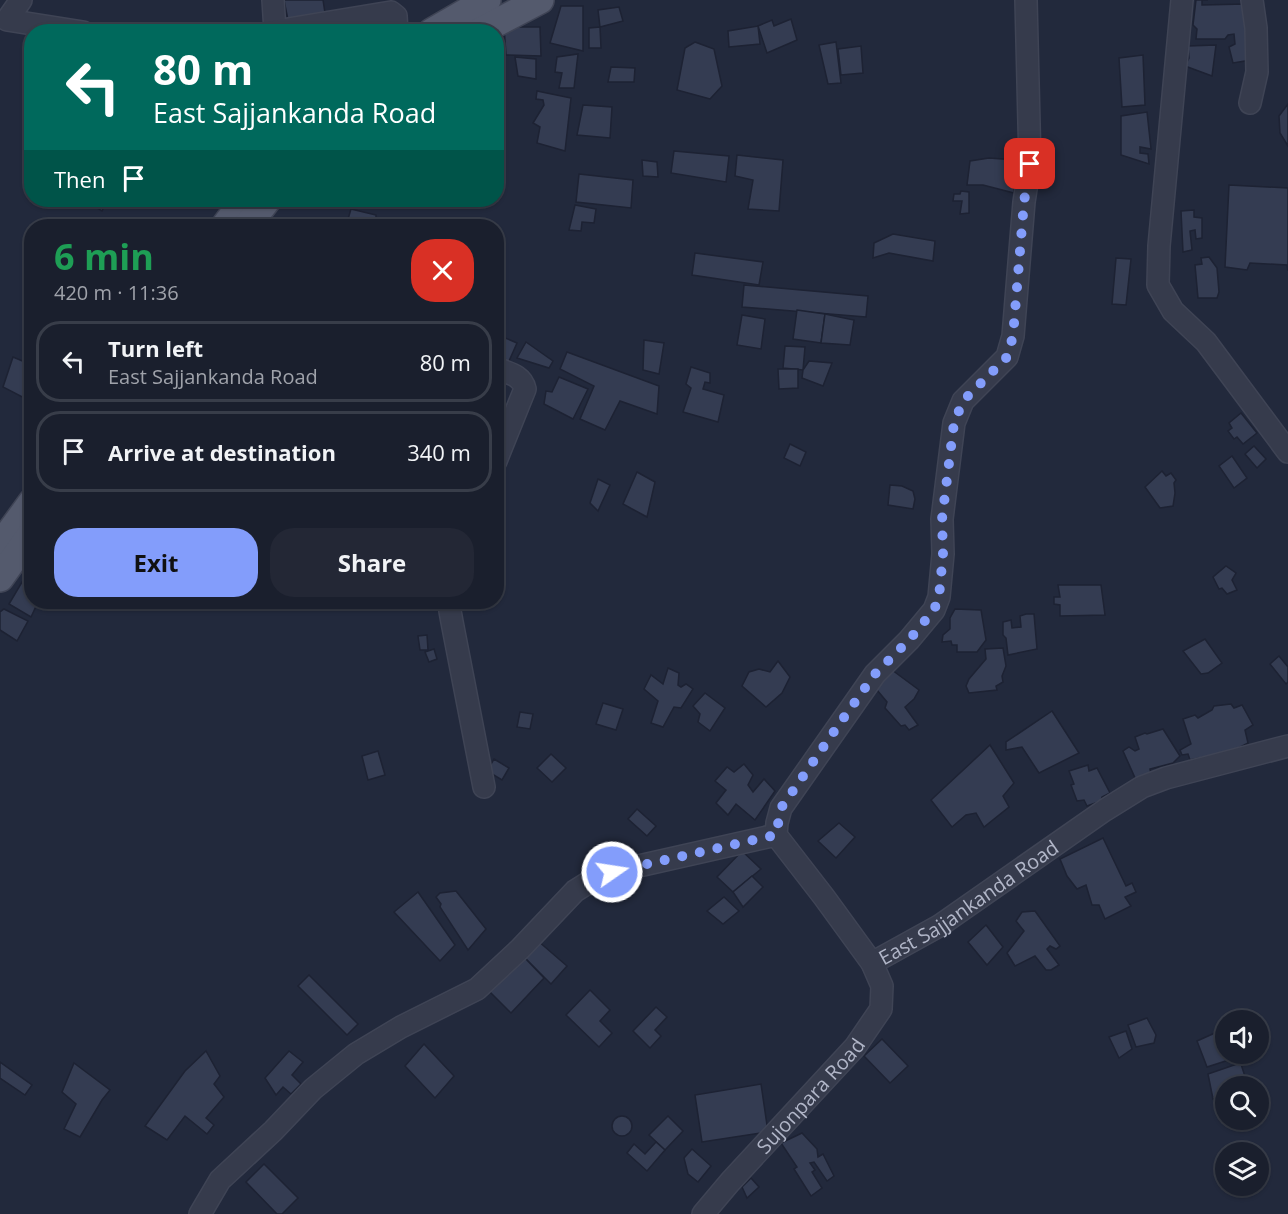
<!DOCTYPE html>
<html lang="en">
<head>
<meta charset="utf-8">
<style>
	:root { --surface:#1a1f2d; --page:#232735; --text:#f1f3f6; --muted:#9fa2aa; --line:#383d49; --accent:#839dfb }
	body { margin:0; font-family:"Open Sans",sans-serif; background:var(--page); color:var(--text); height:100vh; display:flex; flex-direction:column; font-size:22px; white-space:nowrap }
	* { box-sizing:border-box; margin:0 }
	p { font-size:20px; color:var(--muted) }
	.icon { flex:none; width:33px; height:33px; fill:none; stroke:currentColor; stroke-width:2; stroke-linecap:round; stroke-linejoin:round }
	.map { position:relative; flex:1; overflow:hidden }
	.side { position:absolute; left:24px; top:219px; width:480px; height:390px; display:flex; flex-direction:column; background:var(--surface); border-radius:24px; box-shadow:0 2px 4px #0004,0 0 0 2px var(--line) }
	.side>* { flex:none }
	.banner { position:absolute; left:24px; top:24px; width:480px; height:183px; border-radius:24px; box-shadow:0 2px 4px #0004,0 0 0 2px var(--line); background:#00695c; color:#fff; overflow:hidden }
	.fabs { position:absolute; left:1215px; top:1010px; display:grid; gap:12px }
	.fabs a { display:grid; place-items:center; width:54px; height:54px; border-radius:50%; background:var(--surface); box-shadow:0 2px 4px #0004,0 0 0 2px var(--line); font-size:30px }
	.pin { position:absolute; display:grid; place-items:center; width:51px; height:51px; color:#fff; margin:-26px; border-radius:12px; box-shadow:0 3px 9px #0006 }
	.me { position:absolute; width:66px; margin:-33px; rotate:77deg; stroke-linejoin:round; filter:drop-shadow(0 0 4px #0008) }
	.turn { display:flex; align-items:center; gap:21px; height:126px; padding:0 30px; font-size:27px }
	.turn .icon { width:78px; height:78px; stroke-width:2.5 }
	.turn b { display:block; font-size:42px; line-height:51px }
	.then { display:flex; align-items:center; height:57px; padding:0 30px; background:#0003; gap:12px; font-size:22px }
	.round { display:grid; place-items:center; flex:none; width:63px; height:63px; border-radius:24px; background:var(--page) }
	.overview { display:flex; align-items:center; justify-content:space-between; height:102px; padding:0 30px }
	h1 { font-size:36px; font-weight:700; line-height:45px; color:#1e9e55 }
	.action { display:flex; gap:12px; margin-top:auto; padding:12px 30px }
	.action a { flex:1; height:69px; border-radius:24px; background:var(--accent); color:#111; font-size:24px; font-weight:700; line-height:69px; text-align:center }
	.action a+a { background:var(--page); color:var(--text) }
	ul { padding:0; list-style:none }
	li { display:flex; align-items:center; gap:18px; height:81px; margin:0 12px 9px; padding:0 18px; border:3px solid var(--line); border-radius:24px }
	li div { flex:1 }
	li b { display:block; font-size:22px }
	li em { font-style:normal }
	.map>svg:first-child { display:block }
	.building { fill:#343c52; stroke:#1d2233; stroke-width:1.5 }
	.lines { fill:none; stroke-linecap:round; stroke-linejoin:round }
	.minor-casing { stroke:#3f4455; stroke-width:24 }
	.major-casing { stroke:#3f4455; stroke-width:30 }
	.minor { stroke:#363b4c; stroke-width:21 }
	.major { stroke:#545a6d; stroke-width:27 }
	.route { stroke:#839dfb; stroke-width:10; stroke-dasharray:0 18 }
	.labels { text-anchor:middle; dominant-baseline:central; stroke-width:6; stroke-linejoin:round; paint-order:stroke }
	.street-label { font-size:20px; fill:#b1b6c8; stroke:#1b2031 }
</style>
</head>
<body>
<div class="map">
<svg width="1288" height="1214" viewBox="0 0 1288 1214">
	<rect width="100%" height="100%" fill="#22293c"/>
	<g class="building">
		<polygon points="284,0 323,0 325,13 288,20"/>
		<polygon points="1196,0 1208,0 1202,0 1202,5 1246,4 1251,60 1233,63 1229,47 1235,44 1234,34 1228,35 1225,39 1196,39 1197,29 1193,25"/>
		<polygon points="561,6 583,6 583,51 550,43"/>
		<polygon points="619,7 623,21 600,27 598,10"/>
		<polygon points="791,19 797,40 767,53 758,26 772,20 774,26"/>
		<polygon points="758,26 760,44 729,47 728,31"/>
		<polygon points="504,27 540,27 541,56 506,55"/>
		<polygon points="600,27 601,48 589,48 589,28"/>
		<polygon points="695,42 714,49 722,86 710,99 677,90 685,48"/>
		<polygon points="836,42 841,83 828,84 819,45"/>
		<polygon points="1216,45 1212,76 1185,66 1189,58 1188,46"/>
		<polygon points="861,46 863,73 841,75 838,49"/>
		<polygon points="578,54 574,88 559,88 562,73 555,72 557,57"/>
		<polygon points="1143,55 1145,105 1122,107 1119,58"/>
		<polygon points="515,57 536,59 536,79 518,76"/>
		<polygon points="611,67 635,68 634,82 608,82"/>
		<polygon points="537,91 571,98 565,151 537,143 540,127 533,123 544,105 543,100 536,99"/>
		<polygon points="1288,104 1288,146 1280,133 1279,116"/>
		<polygon points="583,105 612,107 610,138 577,135"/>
		<polygon points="1147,112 1151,149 1140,147 1140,153 1148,154 1149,164 1121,155 1121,116"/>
		<polygon points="674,151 729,156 726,182 671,173"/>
		<polygon points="737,155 783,160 779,211 748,209 753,180 735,176"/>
		<polygon points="989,158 1016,160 1014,193 983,185 967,185 970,161"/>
		<polygon points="642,160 657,162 658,177 643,176"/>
		<polygon points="579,174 633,180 631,208 576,202"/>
		<polygon points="1229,185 1288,188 1288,271 1287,265 1250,263 1247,270 1225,267"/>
		<polygon points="961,191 969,192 969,213 960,214 962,201 953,201 954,194 960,194"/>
		<polygon points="85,200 107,200 102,211"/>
		<polygon points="297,200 317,200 316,203 307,206 296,202"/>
		<polygon points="575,205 596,209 594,223 582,222 581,231 569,230"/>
		<polygon points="351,209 376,215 376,226 346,226"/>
		<polygon points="1194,210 1194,217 1202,218 1202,238 1196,239 1195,230 1190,231 1192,250 1183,252 1181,211"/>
		<polygon points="893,234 935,241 933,261 889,253 873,258 874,243"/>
		<polygon points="695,253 763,262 759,285 692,275"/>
		<polygon points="1209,257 1217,268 1219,292 1217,298 1198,298 1195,265 1202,264 1201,258"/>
		<polygon points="1116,258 1131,259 1126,305 1112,304"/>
		<polygon points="744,285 868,296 866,317 742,307"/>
		<polygon points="797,310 825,314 821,343 793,339"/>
		<polygon points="825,314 854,320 850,345 821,343"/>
		<polygon points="742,315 765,319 761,349 737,345"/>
		<polygon points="496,334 517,343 506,368 496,363"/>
		<polygon points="644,340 664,343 659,374 643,370"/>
		<polygon points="526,342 553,361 549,368 517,358"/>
		<polygon points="785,346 805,347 803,370 783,368"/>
		<polygon points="567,352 659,386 657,414 620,401 605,430 580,419 594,386 560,369"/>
		<polygon points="13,357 32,365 32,391 28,400 3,387"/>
		<polygon points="809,361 832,363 823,386 802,378 803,370"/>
		<polygon points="691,367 710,373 710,383 705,382 703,389 724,395 718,422 683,412 691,388 686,384"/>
		<polygon points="778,369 798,369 798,388 779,389"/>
		<polygon points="559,377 588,389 573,419 544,404 546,391 552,392"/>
		<polygon points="1241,413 1257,433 1243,444 1237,437 1234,439 1228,431 1232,428 1229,423"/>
		<polygon points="790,444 806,452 800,466 784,458"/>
		<polygon points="1254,446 1266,459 1257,468 1245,454"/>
		<polygon points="1232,456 1247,478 1234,488 1219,466"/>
		<polygon points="1162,471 1166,476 1171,473 1176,480 1174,483 1175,493 1173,506 1160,508 1145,487"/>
		<polygon points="637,472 655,482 647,517 623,504"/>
		<polygon points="598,479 610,485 598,511 590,503"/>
		<polygon points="890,485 902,486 913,491 915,499 913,509 888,505"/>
		<polygon points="1226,566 1236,573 1232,580 1237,590 1227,594 1222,588 1219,589 1213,577"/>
		<polygon points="503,580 498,603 494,602 496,602 496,582"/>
		<polygon points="22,582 32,588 32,602 38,602 31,617 9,604"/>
		<polygon points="1058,585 1101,585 1105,615 1060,616 1060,605 1054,604 1054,597 1060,597"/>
		<polygon points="4,609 28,621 17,641 0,630 0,612"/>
		<polygon points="955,609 981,610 986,640 977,652 957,652 957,645 952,645 951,641 942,642 943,635 950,629 950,618"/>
		<polygon points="1026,614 1034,614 1037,649 1008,655 1006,638 1003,635 1003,622 1011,620 1012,628 1021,627 1020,616"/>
		<polygon points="427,635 428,650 420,650 418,636"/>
		<polygon points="1205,639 1222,663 1208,673 1201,674 1183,651"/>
		<polygon points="1003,648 1006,666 1002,676 1003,682 996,686 997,690 969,693 966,686 969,679 986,659 985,649"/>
		<polygon points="434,649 437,659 429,662 425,652"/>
		<polygon points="1279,656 1288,667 1288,682 1286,684 1270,664"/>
		<polygon points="778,661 790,677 782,693 766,707 742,686 749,672 759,669 770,672"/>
		<polygon points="668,668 679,673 678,685 681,687 686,684 693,689 681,708 674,707 663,727 651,723 658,701 644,689 651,675 663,684"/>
		<polygon points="892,670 919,690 914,699 905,707 918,725 909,730 905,725 901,726 885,708 887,702 872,684"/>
		<polygon points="705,693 725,708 710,731 698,722 700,714 693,706"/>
		<polygon points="603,703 623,709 616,730 596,724"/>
		<polygon points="1231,704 1234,708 1242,705 1253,725 1245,730 1248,743 1209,764 1204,757 1190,760 1188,754 1182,755 1180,750 1191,744 1183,719 1195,715 1198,718 1212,710 1214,706"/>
		<polygon points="1052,711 1079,753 1039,773 1022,747 1006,750 1006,742"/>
		<polygon points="520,712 533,714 530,729 517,727"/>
		<polygon points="1163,729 1180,756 1173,763 1150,769 1151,774 1136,780 1123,751 1129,747 1135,751 1139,749 1135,737 1145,733 1147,734"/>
		<polygon points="990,745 1014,783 1003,796 1009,807 984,827 976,813 966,815 952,827 931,800"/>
		<polygon points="378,751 385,775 368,780 362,756"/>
		<polygon points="551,754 566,768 552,782 537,768"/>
		<polygon points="494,759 509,768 502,780 487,771"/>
		<polygon points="744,764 753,775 748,785 753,792 764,779 775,791 755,820 736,804 728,815 716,803 726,790 715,781 727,767 734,772"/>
		<polygon points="1088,765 1089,771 1097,768 1110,793 1102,797 1101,801 1087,806 1084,800 1077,801 1071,785 1074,784 1069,771"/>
		<polygon points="637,809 656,826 647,836 628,819"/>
		<polygon points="839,823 855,837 836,858 818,841"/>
		<polygon points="1103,838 1126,886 1132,883 1136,892 1125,897 1131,906 1105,919 1099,905 1092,905 1086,885 1077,889 1067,876 1060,859"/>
		<polygon points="742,851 761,869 733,892 717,877"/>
		<polygon points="752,876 763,887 743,907 733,892"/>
		<polygon points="456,891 486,929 468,950 440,907 441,904 436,897 440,893"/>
		<polygon points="418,892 455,945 440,961 394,912"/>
		<polygon points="724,897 739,911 723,924 707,911"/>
		<polygon points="1035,911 1060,946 1056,949 1050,946 1047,949 1059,965 1051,970 1046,970 1035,956 1015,966 1007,953 1024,931 1016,921 1022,912"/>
		<polygon points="986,925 1003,947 987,965 968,942"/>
		<polygon points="538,941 567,966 551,984 523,956"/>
		<polygon points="523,956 544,978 511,1013 489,991"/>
		<polygon points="309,975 358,1024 347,1035 298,986"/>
		<polygon points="590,990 610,1010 600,1021 612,1033 599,1047 566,1015"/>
		<polygon points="656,1007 667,1017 655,1030 661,1036 650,1048 633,1031"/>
		<polygon points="1147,1018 1156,1035 1154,1043 1136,1047 1128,1025"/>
		<polygon points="1226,1028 1226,1053 1236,1053 1235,1058 1207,1067 1197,1041"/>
		<polygon points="1126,1031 1132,1049 1119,1058 1109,1037"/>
		<polygon points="882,1039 908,1066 890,1083 864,1056"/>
		<polygon points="424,1044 454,1076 435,1098 405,1066"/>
		<polygon points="206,1051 220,1076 214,1084 224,1097 206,1118 214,1125 207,1134 185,1116 167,1140 145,1126 185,1071"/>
		<polygon points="289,1051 303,1062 292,1075 301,1084 291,1094 283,1087 276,1095 265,1078"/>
		<polygon points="0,1062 32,1085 25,1095 0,1078"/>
		<polygon points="74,1063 110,1090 102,1100 80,1137 64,1129 76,1104 62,1092"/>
		<polygon points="1237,1064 1241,1064 1248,1086 1226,1086 1225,1106 1223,1097 1213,1099 1208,1074"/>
		<polygon points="761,1084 768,1132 702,1142 695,1095"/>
		<circle cx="622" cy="1126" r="10"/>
		<polygon points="668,1116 683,1131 665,1150 649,1135"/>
		<polygon points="802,1133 817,1149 818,1157 823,1154 834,1176 827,1181 814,1162 810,1163 815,1170 812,1172 822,1188 811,1196 794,1169 797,1167 781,1143"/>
		<polygon points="656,1142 665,1150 647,1171 627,1153 634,1144 645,1154"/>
		<polygon points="692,1149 711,1166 698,1182 688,1174 684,1158"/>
		<polygon points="264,1164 298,1198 282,1214 277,1214 246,1182"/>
		<polygon points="751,1178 759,1187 747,1198 742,1187"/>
	</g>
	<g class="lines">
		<defs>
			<g id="minor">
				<polyline points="21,0 7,20 83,32"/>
				<polyline points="273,0 275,31"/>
				<polyline points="1182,0 1159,246 1158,285 1173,311 1206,342 1288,452"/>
				<polyline points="270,32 391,12 396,16 397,32"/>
				<polyline points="1250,103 1257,72 1256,28 1252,0"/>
				<path d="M496,368C508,373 522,375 525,389L496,461"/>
				<polyline points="452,602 450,611 452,622 484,787"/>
				<path id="s1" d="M872,963L939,926L1105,810L1142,787L1166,778L1288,746"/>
				<polyline points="200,1214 220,1180 273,1131 313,1089 356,1054 401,1027 477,989 520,949 575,891 594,879 612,872 776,835"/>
				<path id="s2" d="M703,1214L730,1182L855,1047L881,1009L882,986L872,963L824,897L776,835L777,823L781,808L875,674L909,640L934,610L939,597L943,554L942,519L954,423L963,401L1007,357L1013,336L1024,202L1030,164L1026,0"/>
			</g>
			<g id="major">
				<polyline points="432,32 487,0"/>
				<polyline points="479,32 540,0"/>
				<polyline points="225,226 244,200"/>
				<polyline points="247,226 267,200"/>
				<polyline points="0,546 32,502"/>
				<polyline points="0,578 32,533"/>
			</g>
		</defs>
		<use href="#minor" class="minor-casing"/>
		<use href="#major" class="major-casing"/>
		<use href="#minor" class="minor"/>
		<use href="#major" class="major"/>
	</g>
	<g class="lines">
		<polyline class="route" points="612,872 776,835 781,808 840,723 875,674 909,640 934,610 939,597 943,554 942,519 954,423 963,401 1007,357 1013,336 1024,202 1030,164"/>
	</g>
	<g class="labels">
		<g class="street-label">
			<text stroke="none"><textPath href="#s1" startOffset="114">East Sajjankanda Road</textPath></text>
			<text stroke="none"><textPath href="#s2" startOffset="160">Sujonpara Road</textPath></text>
		</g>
	</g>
</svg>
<div class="fabs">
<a><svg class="icon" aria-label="sound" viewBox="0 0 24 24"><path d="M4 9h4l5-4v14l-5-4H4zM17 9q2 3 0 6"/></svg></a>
<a><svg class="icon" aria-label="search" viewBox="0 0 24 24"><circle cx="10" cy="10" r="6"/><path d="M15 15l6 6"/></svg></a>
<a><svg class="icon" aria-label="layers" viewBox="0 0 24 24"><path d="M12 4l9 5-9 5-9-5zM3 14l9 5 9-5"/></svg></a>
</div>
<div class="pin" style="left:1030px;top:164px;background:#d93025"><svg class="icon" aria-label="arrive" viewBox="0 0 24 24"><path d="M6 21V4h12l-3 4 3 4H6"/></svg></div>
<svg class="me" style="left:612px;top:872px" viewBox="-20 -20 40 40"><circle r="17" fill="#839dfb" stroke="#fff" stroke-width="3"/><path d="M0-11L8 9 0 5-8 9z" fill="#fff"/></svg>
<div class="banner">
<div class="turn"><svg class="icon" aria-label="left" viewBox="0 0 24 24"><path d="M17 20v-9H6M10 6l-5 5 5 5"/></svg><div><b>80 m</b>East Sajjankanda Road</div></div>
<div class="then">Then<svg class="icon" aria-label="arrive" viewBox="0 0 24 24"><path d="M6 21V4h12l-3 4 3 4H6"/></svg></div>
</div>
<section class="side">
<div class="overview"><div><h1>6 min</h1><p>420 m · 11:36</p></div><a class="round" style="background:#d93025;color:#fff"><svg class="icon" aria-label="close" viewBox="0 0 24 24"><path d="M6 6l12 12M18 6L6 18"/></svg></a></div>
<ul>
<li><svg class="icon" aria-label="left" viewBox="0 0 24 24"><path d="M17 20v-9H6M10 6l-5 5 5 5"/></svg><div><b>Turn left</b><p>East Sajjankanda Road</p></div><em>80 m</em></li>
<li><svg class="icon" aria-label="arrive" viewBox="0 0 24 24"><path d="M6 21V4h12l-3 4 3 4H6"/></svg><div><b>Arrive at destination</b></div><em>340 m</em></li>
</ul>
<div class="action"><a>Exit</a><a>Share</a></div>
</section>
</div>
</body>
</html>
